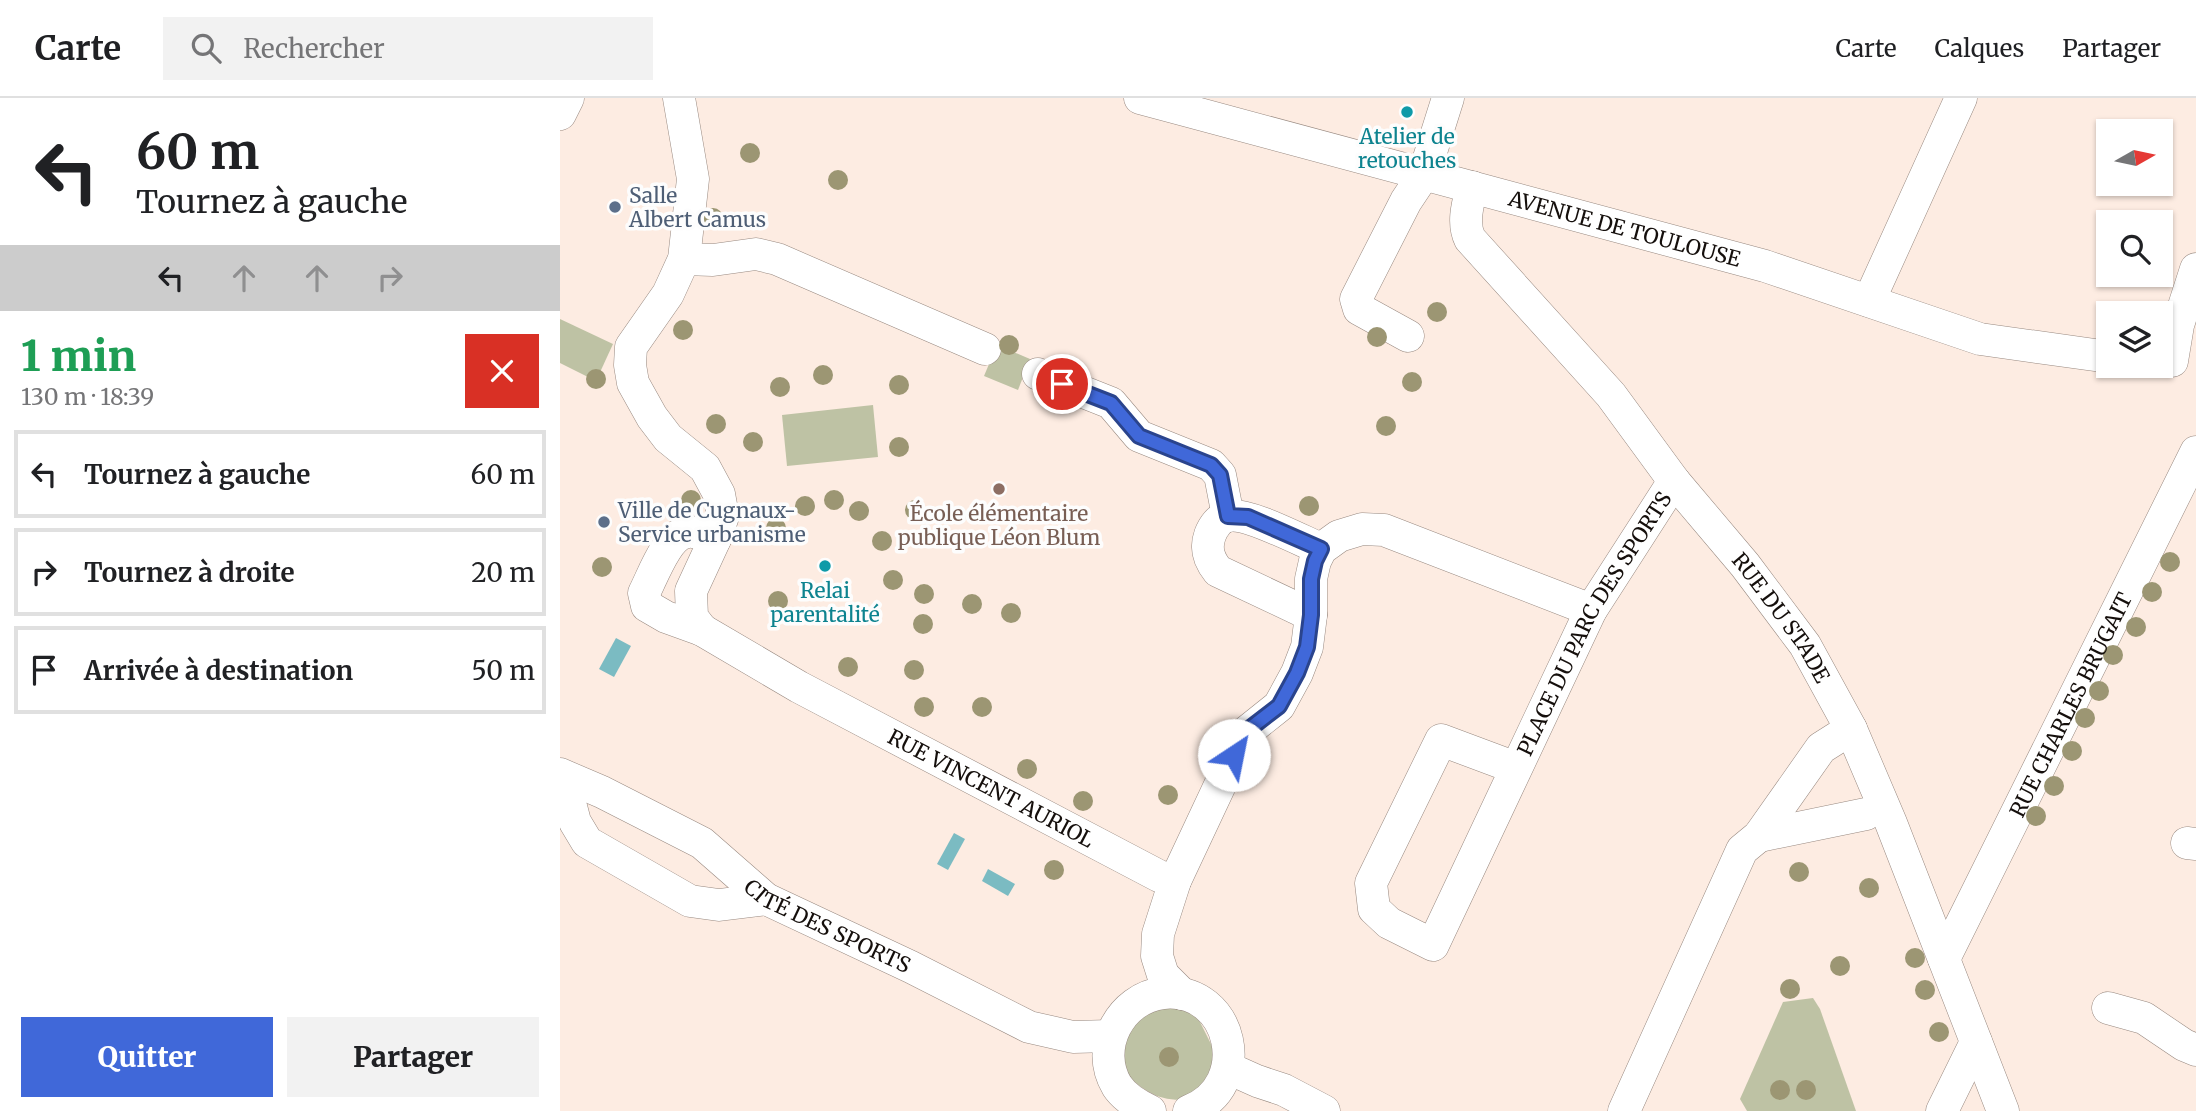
<!DOCTYPE html>
<html lang="fr">
<head>
<meta charset="utf-8">
<style>
	:root { --surface:#fff; --page:#f2f2f2; --text:#202124; --muted:#757577; --line:#e0e0e0; --accent:#4068d9 }
	body { margin:0; font-family:Merriweather,serif; background:var(--page); color:var(--text); height:100vh; display:flex; flex-direction:column; font-size:26px; white-space:nowrap }
	* { box-sizing:border-box; margin:0 }
	p { font-size:23px; color:var(--muted) }
	.icon { flex:none; width:38px; height:38px; fill:none; stroke:currentColor; stroke-width:2; stroke-linecap:round; stroke-linejoin:round }
	.map { position:relative; flex:1; overflow:hidden }
	.details { display:flex; flex-direction:column; background:var(--surface); width:560px }
	.details>* { flex:none }
	.banner { background:#fff; color:var(--text); overflow:hidden }
	.needle { width:46px; rotate:81deg }
	.fabs { position:absolute; left:1536px; top:21px; display:grid; gap:14px }
	.fabs a { display:grid; place-items:center; width:77px; height:77px; border-radius:0px; background:var(--surface); box-shadow:0 2px 5px #0004; font-size:35px }
	.pin { position:absolute; display:grid; place-items:center; width:60px; height:60px; color:#fff; margin:-30px; border:4px solid #fff; border-radius:50%; box-shadow:0 2px 7px #0007 }
	.me { position:absolute; width:77px; margin:-38px; rotate:34deg; stroke-linejoin:round; filter:drop-shadow(0 0 5px #0008) }
	.turn { display:flex; align-items:center; gap:24px; height:147px; padding:0 21px; font-size:32px }
	.turn .icon { width:91px; height:91px; stroke-width:2.5 }
	.turn b { display:block; font-size:49px; line-height:60px }
	.lanes { display:flex; align-items:center; height:66px; padding:0 21px; background:#0003; justify-content:center; gap:35px; direction:ltr }
	.lanes .off { opacity:.35 }
	.round { display:grid; place-items:center; flex:none; width:74px; height:74px; border-radius:0px; background:var(--page) }
	.head { display:flex; align-items:center; justify-content:space-between; height:119px; padding:0 21px }
	h1 { font-size:42px; font-weight:800; line-height:52px; color:#1e9e55 }
	.primary-button { display:flex; gap:14px; margin-top:auto; padding:14px 21px }
	.primary-button a { flex:1; height:80px; border-radius:0px; background:var(--accent); color:#fff; font-size:28px; font-weight:800; line-height:80px; text-align:center }
	.primary-button a+a { background:var(--page); color:var(--text) }
	ul { padding:0; list-style:none }
	li { display:flex; align-items:center; gap:21px; height:88px; margin:0 14px 10px; padding:0 7px; border:4px solid var(--line); border-radius:0px }
	li div { flex:1 }
	li b { display:block; font-size:26px }
	li em { font-style:normal }
	header { display:flex; align-items:center; gap:42px; box-sizing:border-box; height:98px; padding:0 35px; background:var(--surface); border-bottom:2px solid var(--line) }
	header strong { font-size:33px }
	nav { display:flex; gap:38px; margin-inline-start:auto; font-size:24px }
	.search { width:490px; height:63px; background:var(--page); display:flex; align-items:center; gap:18px; box-sizing:border-box; padding:0 24px; border-radius:0px; color:var(--muted); font-size:26px }
	main { display:flex; flex:1; min-height:0 }
	.map>svg:first-child { display:block }
	.green { fill:#bec2a4 }
	.water { fill:#7bbbc2 }
	.lines { fill:none; stroke-linecap:round; stroke-linejoin:round }
	.minor-casing { stroke:#988980; stroke-width:33 }
	.minor { stroke:#fff; stroke-width:32 }
	.tree { fill:#9c9673 }
	.route-casing { stroke:#2a448d; stroke-width:18 }
	.route { stroke:#4068d9; stroke-width:12 }
	.culture-dot { fill:#0f9aa8; stroke:#fdfdfd; stroke-width:2.5 }
	.service-dot { fill:#5c6f8a; stroke:#fdfdfd; stroke-width:2.5 }
	.education-dot { fill:#8d6e63; stroke:#fdfdfd; stroke-width:2.5 }
	.labels { text-anchor:middle; dominant-baseline:central; stroke-width:7; stroke-linejoin:round; paint-order:stroke }
	.culture-label { font-size:21px; fill:#0d838f; stroke:#fdfdfd }
	.service-label { font-size:21px; fill:#4e5e75; stroke:#fdfdfd; text-anchor:start }
	.street-label { font-size:21px; fill:#150f0c; stroke:#fdfdfd }
	.education-label { font-size:21px; fill:#785e54; stroke:#fdfdfd }
</style>
</head>
<body>
<header>
<strong>Carte</strong>
<div class="search"><svg class="icon" aria-label="search" viewBox="0 0 24 24"><circle cx="10" cy="10" r="6"/><path d="M15 15l6 6"/></svg>Rechercher</div>
<nav><a>Carte</a><a>Calques</a><a>Partager</a></nav>
</header>
<main>
<section class="details">
<div class="banner">
<div class="turn"><svg class="icon" aria-label="left" viewBox="0 0 24 24"><path d="M17 20v-9H6M10 6l-5 5 5 5"/></svg><div><b>60 m</b>Tournez à gauche</div></div>
<div class="lanes"><svg class="icon" aria-label="left" viewBox="0 0 24 24"><path d="M17 20v-9H6M10 6l-5 5 5 5"/></svg><svg class="icon off" aria-label="ahead" viewBox="0 0 24 24"><path d="M12 20V5M6 11l6-6 6 6"/></svg><svg class="icon off" aria-label="ahead" viewBox="0 0 24 24"><path d="M12 20V5M6 11l6-6 6 6"/></svg><svg class="icon off" aria-label="right" viewBox="0 0 24 24"><path d="M7 20v-9h11M14 6l5 5-5 5"/></svg></div>
</div>
<div class="head"><div><h1>1 min</h1><p>130 m · 18:39</p></div><a class="round" style="background:#d93025;color:#fff"><svg class="icon" aria-label="close" viewBox="0 0 24 24"><path d="M6 6l12 12M18 6L6 18"/></svg></a></div>
<ul>
<li><svg class="icon" aria-label="left" viewBox="0 0 24 24"><path d="M17 20v-9H6M10 6l-5 5 5 5"/></svg><div><b>Tournez à gauche</b></div><em>60 m</em></li>
<li><svg class="icon" aria-label="right" viewBox="0 0 24 24"><path d="M7 20v-9h11M14 6l5 5-5 5"/></svg><div><b>Tournez à droite</b></div><em>20 m</em></li>
<li><svg class="icon" aria-label="arrive" viewBox="0 0 24 24"><path d="M6 21V4h12l-3 4 3 4H6"/></svg><div><b>Arrivée à destination</b></div><em>50 m</em></li>
</ul>
<div class="primary-button"><a>Quitter</a><a>Partager</a></div>
</section>
<div class="map">
<svg width="1636" height="1013" viewBox="0 0 1636 1013">
	<rect width="100%" height="100%" fill="#fdece2"/>
	<g class="green">
		<polygon points="0,221 53,246 36,283 0,265"/>
		<polygon points="437,247 470,261 458,292 424,278"/>
		<polygon points="313,307 318,359 227,368 222,317"/>
		<polygon points="1253,900 1260,911 1296,1013 1187,1013 1180,1001 1223,904"/>
		<path d="M618,907L638,920L653,950L655,967L633,1001C599,1005 585,994 561,972L563,931L574,917Z"/>
	</g>
	<g class="water">
		<polygon points="56,540 71,548 54,579 39,571"/>
		<polygon points="394,735 405,741 388,772 377,766"/>
		<polygon points="428,771 455,786 448,798 422,783"/>
	</g>
	<g class="lines">
		<defs>
			<g id="minor">
				<polyline points="119,0 133,81 124,161 108,196 71,249 70,267 73,285 92,319 108,340 145,370 159,396 163,418 155,441 131,493 132,519 142,532"/>
				<path id="s1" d="M580,0L1205,168L1420,241L1549,259"/>
				<polyline points="0,16 8,0"/>
				<path id="s2" d="M912,89C908,105 902,125 910,141L1051,297L1114,383L1185,467L1245,547L1291,631L1331,725L1443,1013"/>
				<polyline points="124,161 153,162 196,156 217,161 425,251"/>
				<polyline points="1309,203 1401,0"/>
				<polyline points="848,238 799,211 796,201 846,103 864,76 888,0"/>
				<polyline points="1612,263 1618,227 1636,171"/>
				<polyline points="478,276 551,305 579,338 651,367 660,377 668,418"/>
				<path id="s3" d="M155,441C147,439 136,433 128,434C107,436 93,478 84,495L87,508L106,519L142,532L239,589L599,778L615,783"/>
				<path d="M751,517L658,473C649,462 645,451 650,437C653,429 659,420 668,418C687,414 742,443 761,451"/>
				<path id="s4" d="M956,670L881,642L811,785L814,811L829,825L873,847L1031,512L1114,383"/>
				<path id="s5" d="M0,676L42,694L142,745L206,801L351,869L469,929L513,939L550,938"/>
				<polyline points="3,678 15,724 27,744 130,803 159,807 206,801"/>
				<polyline points="1199,738 1306,716"/>
				<polyline points="1627,745 1636,746"/>
				<path id="s6" d="M1384,861L1636,354"/>
				<polyline points="622,896 603,877 597,858 598,836 615,783 684,636 719,608 737,575 747,549 751,517 751,481 755,463 761,451 779,438 802,431 824,432 1031,512"/>
				<polyline points="1548,910 1584,920 1624,947 1636,952"/>
				<polyline points="668,970 697,983 724,992 764,1013"/>
				<path d="M590,1013C577,1007 565,1000 557,988C534,950 560,900 603,895C673,888 695,988 629,1013"/>
				<polyline points="1064,1013 1182,752 1199,738 1261,650 1291,631"/>
				<polyline points="1382,1013 1416,944"/>
			</g>
		</defs>
		<use href="#minor" class="minor-casing"/>
		<use href="#minor" class="minor"/>
	</g>
	<g class="tree">
		<circle cx="190" cy="55" r="10"/>
		<circle cx="278" cy="82" r="10"/>
		<circle cx="153" cy="120" r="10"/>
		<circle cx="877" cy="214" r="10"/>
		<circle cx="123" cy="232" r="10"/>
		<circle cx="817" cy="239" r="10"/>
		<circle cx="449" cy="247" r="10"/>
		<circle cx="263" cy="277" r="10"/>
		<circle cx="36" cy="281" r="10"/>
		<circle cx="852" cy="284" r="10"/>
		<circle cx="339" cy="287" r="10"/>
		<circle cx="220" cy="289" r="10"/>
		<circle cx="156" cy="326" r="10"/>
		<circle cx="826" cy="328" r="10"/>
		<circle cx="193" cy="344" r="10"/>
		<circle cx="339" cy="349" r="10"/>
		<circle cx="131" cy="402" r="10"/>
		<circle cx="274" cy="402" r="10"/>
		<circle cx="245" cy="408" r="10"/>
		<circle cx="749" cy="408" r="10"/>
		<circle cx="355" cy="412" r="10"/>
		<circle cx="299" cy="413" r="10"/>
		<circle cx="216" cy="430" r="10"/>
		<circle cx="322" cy="443" r="10"/>
		<circle cx="1610" cy="464" r="10"/>
		<circle cx="42" cy="469" r="10"/>
		<circle cx="333" cy="482" r="10"/>
		<circle cx="1592" cy="494" r="10"/>
		<circle cx="364" cy="496" r="10"/>
		<circle cx="218" cy="503" r="10"/>
		<circle cx="412" cy="506" r="10"/>
		<circle cx="451" cy="515" r="10"/>
		<circle cx="363" cy="526" r="10"/>
		<circle cx="1576" cy="529" r="10"/>
		<circle cx="1553" cy="557" r="10"/>
		<circle cx="288" cy="569" r="10"/>
		<circle cx="354" cy="572" r="10"/>
		<circle cx="1539" cy="593" r="10"/>
		<circle cx="364" cy="609" r="10"/>
		<circle cx="422" cy="609" r="10"/>
		<circle cx="1525" cy="620" r="10"/>
		<circle cx="1512" cy="653" r="10"/>
		<circle cx="467" cy="671" r="10"/>
		<circle cx="1494" cy="688" r="10"/>
		<circle cx="608" cy="697" r="10"/>
		<circle cx="523" cy="703" r="10"/>
		<circle cx="1476" cy="718" r="10"/>
		<circle cx="494" cy="772" r="10"/>
		<circle cx="1239" cy="774" r="10"/>
		<circle cx="1309" cy="790" r="10"/>
		<circle cx="1355" cy="860" r="10"/>
		<circle cx="1280" cy="868" r="10"/>
		<circle cx="1230" cy="891" r="10"/>
		<circle cx="1365" cy="892" r="10"/>
		<circle cx="1379" cy="934" r="10"/>
		<circle cx="609" cy="959" r="10"/>
		<circle cx="1220" cy="992" r="10"/>
		<circle cx="1246" cy="992" r="10"/>
	</g>
	<g class="lines">
		<defs>
			<polyline id="route" points="502,286 551,305 579,338 651,367 660,377 668,418 688,419 761,451 755,463 751,481 751,517 747,549 737,575 719,608 684,635 674,657"/>
		</defs>
		<use href="#route" class="route-casing"/>
		<use href="#route" class="route"/>
	</g>
	<g class="culture-dot">
		<circle cx="847" cy="14" r="7"/>
		<circle cx="265" cy="468" r="7"/>
	</g>
	<g class="service-dot">
		<circle cx="55" cy="109" r="7"/>
		<circle cx="44" cy="424" r="7"/>
	</g>
	<circle class="education-dot" cx="439" cy="391" r="7"/>
	<g class="labels">
		<g class="culture-label">
			<text x="847" y="38">Atelier de<tspan x="847" dy="24">retouches</tspan></text>
			<text x="265" y="492">Relai<tspan x="265" dy="24">parentalité</tspan></text>
		</g>
		<g class="service-label">
			<text x="69" y="97">Salle<tspan x="69" dy="24">Albert Camus</tspan></text>
			<text x="58" y="412">Ville de Cugnaux-<tspan x="58" dy="24">Service urbanisme</tspan></text>
		</g>
		<g class="street-label">
			<text stroke="none"><textPath href="#s1" startOffset="502">AVENUE DE TOULOUSE</textPath></text>
			<text stroke="none"><textPath href="#s2" startOffset="544">RUE DU STADE</textPath></text>
			<text stroke="none"><textPath href="#s4" startOffset="695">PLACE DU PARC DES SPORTS</textPath></text>
			<text stroke="none"><textPath href="#s6" startOffset="284">RUE CHARLES BRUGAIT</textPath></text>
			<text stroke="none"><textPath href="#s3" startOffset="509">RUE VINCENT AURIOL</textPath></text>
			<text stroke="none"><textPath href="#s5" startOffset="310">CITÉ DES SPORTS</textPath></text>
		</g>
		<g class="education-label">
			<text x="439" y="415">École élémentaire<tspan x="439" dy="24">publique Léon Blum</tspan></text>
		</g>
	</g>
</svg>
<div class="fabs">
<a><svg class="needle" viewBox="-14 -14 28 28"><path d="M0-13l5 13h-10z" fill="#e53935"/><path d="M0 13l5-13h-10z" fill="#757577"/></svg></a>
<a><svg class="icon" aria-label="search" viewBox="0 0 24 24"><circle cx="10" cy="10" r="6"/><path d="M15 15l6 6"/></svg></a>
<a><svg class="icon" aria-label="layers" viewBox="0 0 24 24"><path d="M12 4l9 5-9 5-9-5zM3 14l9 5 9-5"/></svg></a>
</div>
<div class="pin" style="left:502px;top:286px;background:#d93025"><svg class="icon" aria-label="arrive" viewBox="0 0 24 24"><path d="M6 21V4h12l-3 4 3 4H6"/></svg></div>
<svg class="me" style="left:674px;top:657px" viewBox="-20 -20 40 40"><circle r="19" fill="#fff"/><path d="M0-13L10 11 0 6-10 11z" fill="#4068d9"/></svg>
</div>
</main>
</body>
</html>
